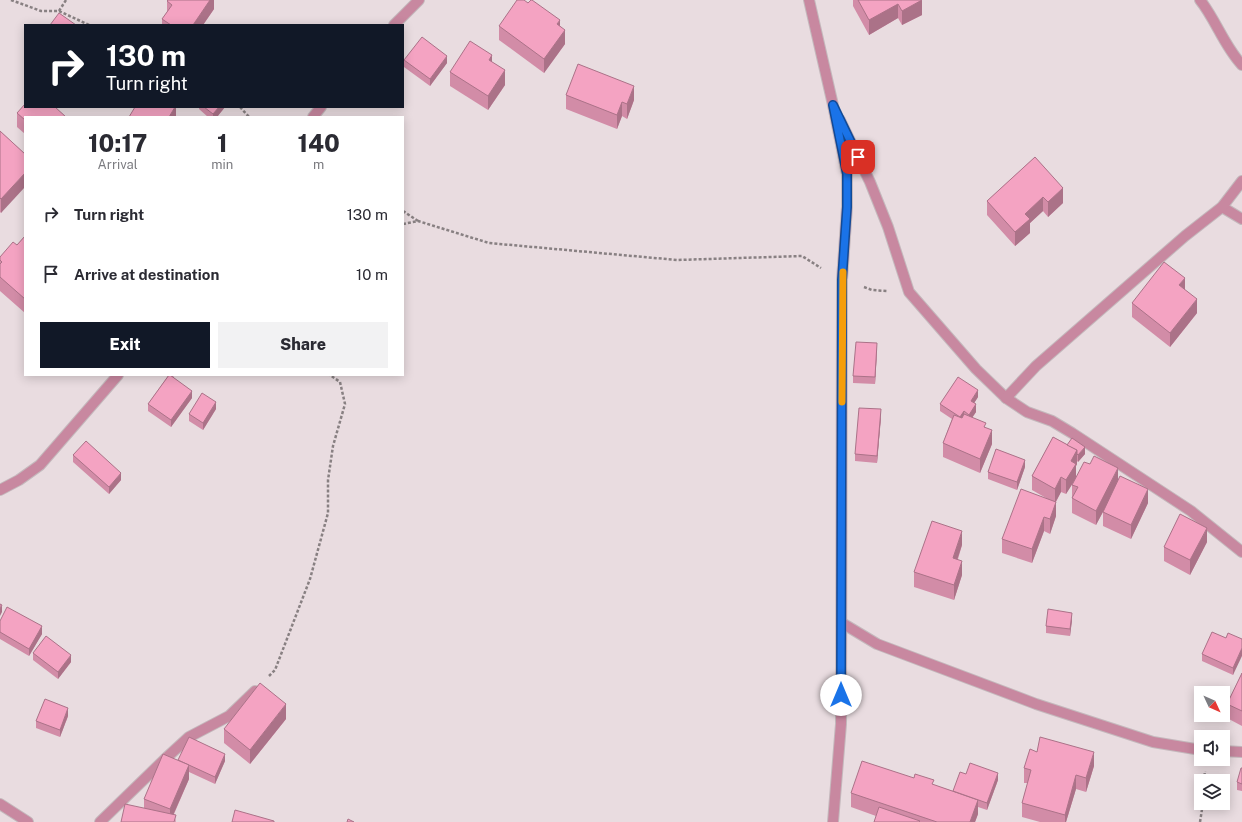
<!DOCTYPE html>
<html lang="en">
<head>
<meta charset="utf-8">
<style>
	:root { --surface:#fff; --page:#f2f2f3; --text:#2b2b33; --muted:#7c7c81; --accent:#111827 }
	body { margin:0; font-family:"Public Sans",sans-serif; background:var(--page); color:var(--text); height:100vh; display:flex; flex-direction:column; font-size:15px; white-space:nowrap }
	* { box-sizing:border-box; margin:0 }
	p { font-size:13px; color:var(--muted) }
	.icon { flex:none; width:22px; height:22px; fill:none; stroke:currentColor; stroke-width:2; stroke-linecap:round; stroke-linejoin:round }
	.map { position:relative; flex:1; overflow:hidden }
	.drawer { position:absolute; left:24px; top:116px; width:380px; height:260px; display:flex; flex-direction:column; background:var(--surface); border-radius:0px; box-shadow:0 2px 10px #0003 }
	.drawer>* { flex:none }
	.guide { position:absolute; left:24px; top:24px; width:380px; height:84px; border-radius:0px; box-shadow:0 2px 10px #0003; background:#111827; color:#fff; overflow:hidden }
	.needle { width:26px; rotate:134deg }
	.tools { position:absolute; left:1194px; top:686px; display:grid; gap:8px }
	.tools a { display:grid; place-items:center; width:36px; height:36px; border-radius:0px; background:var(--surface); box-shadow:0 2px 10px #0003; font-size:20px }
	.pin { position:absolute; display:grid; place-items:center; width:34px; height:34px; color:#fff; margin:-17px; border-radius:8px; box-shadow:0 2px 6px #0006 }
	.me { position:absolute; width:44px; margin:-22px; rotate:0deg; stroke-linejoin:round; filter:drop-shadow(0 0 3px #0008) }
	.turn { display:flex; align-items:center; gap:14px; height:84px; padding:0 16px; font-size:18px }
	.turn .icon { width:52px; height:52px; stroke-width:2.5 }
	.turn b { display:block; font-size:28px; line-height:34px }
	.eta { display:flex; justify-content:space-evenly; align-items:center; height:68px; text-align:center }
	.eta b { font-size:24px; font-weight:800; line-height:28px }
	.button { display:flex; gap:8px; margin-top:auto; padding:8px 16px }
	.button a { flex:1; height:46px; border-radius:0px; background:var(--accent); color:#fff; font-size:16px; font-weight:800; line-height:46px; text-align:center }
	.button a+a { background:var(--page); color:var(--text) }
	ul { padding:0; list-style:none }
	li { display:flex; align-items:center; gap:12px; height:60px; padding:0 16px }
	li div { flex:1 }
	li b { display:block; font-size:15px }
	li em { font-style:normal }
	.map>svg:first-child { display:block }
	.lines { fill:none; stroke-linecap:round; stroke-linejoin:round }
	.minor-casing { stroke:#c4b8bc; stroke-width:12 }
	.path { stroke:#888082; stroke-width:2.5; stroke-dasharray:3 2; stroke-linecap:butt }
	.minor { stroke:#c888a0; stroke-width:10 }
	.wall { fill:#d28ca7 }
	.shaded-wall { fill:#ab7288 }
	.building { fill:#f4a3c2; stroke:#ab7288 }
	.route-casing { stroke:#114b97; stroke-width:10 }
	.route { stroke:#1a73e8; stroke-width:7 }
	.slow { stroke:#f59e0b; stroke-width:7 }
</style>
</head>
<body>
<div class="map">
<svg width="1242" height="822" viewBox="0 0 1242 822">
	<rect width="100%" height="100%" fill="#e9dce0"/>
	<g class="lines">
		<defs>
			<g id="minor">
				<polyline points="809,0 833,105 847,174 847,207 842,280 841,724 833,822"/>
				<path d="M1200,0C1216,20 1224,46 1242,65"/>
				<polyline points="394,25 419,0"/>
				<polyline points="313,117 321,107"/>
				<polyline points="840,120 870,182 888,227 909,292 976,369 1006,398 1027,412 1052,421 1072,433 1191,511 1242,552"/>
				<polyline points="1222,207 1242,219"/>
				<polyline points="1006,398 1036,366 1185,236 1222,207 1242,181"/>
				<polyline points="0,490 19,480 40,465 118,375"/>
				<polyline points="842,623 877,644 1036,704 1153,742 1201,750"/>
				<polyline points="1223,751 1242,752"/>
				<polyline points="0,804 28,822"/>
				<polyline points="100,822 165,759 189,737 229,716 255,691"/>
			</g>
		</defs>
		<use href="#minor" class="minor-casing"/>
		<g class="path">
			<polyline points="11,0 41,11 59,11 89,25"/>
			<polyline points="59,11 66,0"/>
			<polyline points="240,107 249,117"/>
			<polyline points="403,211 418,221"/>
			<polyline points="403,224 418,221 489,243 677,260 802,256 821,268"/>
			<polyline points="864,287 872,290 887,291"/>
			<polyline points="269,676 275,670 310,579 328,513 328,480 333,446 345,404 340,382 330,375"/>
			<polyline points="1204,781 1205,771"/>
			<polyline points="1200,822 1203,803"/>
		</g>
		<use href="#minor" class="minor"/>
	</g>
	<g class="wall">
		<polygon points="214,0 214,9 203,25 162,25 162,19 167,12 167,1"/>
		<polygon points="853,0 921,0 922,15 902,25 898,18 869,35 853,6"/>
		<polygon points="499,26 560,26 565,44 544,73 499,40"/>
		<polygon points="404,60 447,63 430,86 404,67"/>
		<polygon points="492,62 505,85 488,110 450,86 450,72"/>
		<polygon points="566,95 634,100 627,119 622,116 617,129 566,109"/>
		<polygon points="199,107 225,107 217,117 208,117 199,109"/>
		<polygon points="17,113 25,117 25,134 17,127"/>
		<polygon points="0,131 25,154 1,213 0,212"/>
		<polygon points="1035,157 1063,203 1048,217 1043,211 1030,223 1030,233 1015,246 987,215 987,201"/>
		<polygon points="25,236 25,313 0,291 0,257 17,245"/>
		<polygon points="1132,303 1197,313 1170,347 1132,317"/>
		<polygon points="877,351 875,384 853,383 853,376"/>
		<polygon points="167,375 175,375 173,377 192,398 171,427 148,411 148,404 168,376"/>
		<polygon points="978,397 974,403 976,412 972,418 986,428 992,444 980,473 943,457 943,443 952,419 940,411 940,404"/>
		<polygon points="216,409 203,430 189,421 189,414"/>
		<polygon points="881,417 877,463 855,461 855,454"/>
		<polygon points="1053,437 1085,454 1078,462 1077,461 1077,464 1076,466 1076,478 1066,494 1061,492 1056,502 1056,516 1050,534 1044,531 1032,563 1002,553 1002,539 1046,498 1032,490 1032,476"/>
		<polygon points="73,455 121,480 109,494 73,462"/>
		<polygon points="1025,467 1017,490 988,479 988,472"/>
		<polygon points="1118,479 1148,503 1131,539 1103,526 1103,512 1096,525 1072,513 1072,485"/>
		<polygon points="1207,542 1190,575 1164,561 1164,547"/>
		<polygon points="962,545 958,559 962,575 954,600 914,587 914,572"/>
		<polygon points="1072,620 1070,636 1046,633 1046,626"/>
		<polygon points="0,621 42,634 29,656 0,639"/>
		<polygon points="1226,638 1242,639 1233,675 1202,661 1202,654"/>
		<polygon points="33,653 71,662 58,679 33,660"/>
		<polygon points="1242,673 1242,726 1227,718 1227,704"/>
		<polygon points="68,716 60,737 36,728 36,721"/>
		<polygon points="286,719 250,764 224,743 224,729"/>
		<polygon points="1037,752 1094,766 1086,792 1076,789 1066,822 1040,822 1022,817 1022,803 1028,783 1024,783 1024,768"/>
		<polygon points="178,760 225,761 215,784 189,772 189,779 174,814 176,822 144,808 144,799"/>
		<polygon points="1242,768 1242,791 1237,790 1237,782"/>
		<polygon points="966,774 998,780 987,810 978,807 978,814 975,822 874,822 876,816 851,807 851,793 934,785 953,791"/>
	</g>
	<g class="shaded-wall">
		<polygon points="210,0 214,0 214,9 203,25 193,25"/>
		<polygon points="922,0 922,15 902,25 902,11"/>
		<polygon points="898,4 898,18 869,35 869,20"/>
		<polygon points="560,20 560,34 557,24"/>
		<polygon points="565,30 565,44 544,73 544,59"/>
		<polygon points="492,55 492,69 489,60"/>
		<polygon points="447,56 447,63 430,86 430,79"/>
		<polygon points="505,70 505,85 488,110 488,96"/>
		<polygon points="634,86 634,100 627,119 627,104"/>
		<polygon points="622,102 622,116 617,129 617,115"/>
		<polygon points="175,107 176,107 176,117 169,117"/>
		<polygon points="219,107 225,107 217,117 213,117 213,114"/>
		<polygon points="25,173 25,187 1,213 1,199"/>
		<polygon points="1063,188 1063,203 1048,217 1048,202"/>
		<polygon points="1043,197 1043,211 1030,223 1030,233 1015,246 1015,232 1025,214"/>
		<polygon points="1185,278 1185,292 1179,285"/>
		<polygon points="1197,299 1197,313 1170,347 1170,333"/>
		<polygon points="877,343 877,351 875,384 875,377"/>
		<polygon points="978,390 978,397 971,408 971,401"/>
		<polygon points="192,391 192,398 171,427 171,420"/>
		<polygon points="216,402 216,409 203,430 203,423"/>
		<polygon points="976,404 976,412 969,422 969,415"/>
		<polygon points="881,409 881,417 877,463 877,456"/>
		<polygon points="964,411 964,419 960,417"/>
		<polygon points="992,430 992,444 980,473 980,459"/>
		<polygon points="1085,447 1085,454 1078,462 1078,455"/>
		<polygon points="1077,450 1077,464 1076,466 1076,478 1066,494 1066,480 1071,461"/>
		<polygon points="1025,460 1025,467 1017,490 1017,482"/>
		<polygon points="1118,468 1118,483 1096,525 1096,511"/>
		<polygon points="121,473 121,480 109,494 109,487"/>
		<polygon points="1061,477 1061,492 1055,503 1055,489"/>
		<polygon points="1148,489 1148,503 1131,539 1131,525"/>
		<polygon points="1056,502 1056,516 1050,534 1050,519"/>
		<polygon points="1044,517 1044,531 1032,563 1032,549"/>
		<polygon points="1207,528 1207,542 1190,575 1190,560"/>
		<polygon points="962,531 962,545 953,572 953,558"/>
		<polygon points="962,561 962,575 954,600 954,585"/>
		<polygon points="2,605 2,612 0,616 0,609"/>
		<polygon points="1072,613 1072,620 1070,636 1070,629"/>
		<polygon points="42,626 42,634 29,656 29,649"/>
		<polygon points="1242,648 1242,656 1233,675 1233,668"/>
		<polygon points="71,655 71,662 58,679 58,672"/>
		<polygon points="286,704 286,719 250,764 250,750"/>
		<polygon points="68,708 68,716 60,737 60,730"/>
		<polygon points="1094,752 1094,766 1086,792 1086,778"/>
		<polygon points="225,754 225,761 215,784 215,777"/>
		<polygon points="189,765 189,779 170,822 170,809"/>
		<polygon points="998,773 998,780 987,810 987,803"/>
		<polygon points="1076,775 1076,789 1066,822 1065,822 1065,815"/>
		<polygon points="978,800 978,814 975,822 970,822"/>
	</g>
	<g class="building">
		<polygon points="168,0 210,0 193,25 171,25 162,19 172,5 167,1"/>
		<polygon points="517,0 524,0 528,3 531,0 532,0 560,20 557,24 565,30 544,59 499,26"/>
		<polygon points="858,0 922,0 902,11 898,4 869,20"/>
		<polygon points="59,13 76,25 50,25"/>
		<polygon points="422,37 447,56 430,79 404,60"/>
		<polygon points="470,41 492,55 489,60 505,70 488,96 450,72"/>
		<polygon points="578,64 634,86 627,104 622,102 617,115 566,95"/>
		<polygon points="25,104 25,107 55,107 66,117 25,117 25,120 17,113"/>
		<polygon points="135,107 175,107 169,117 129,117"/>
		<polygon points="204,107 219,107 213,114"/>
		<polygon points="0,131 25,154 25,173 1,199 0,198"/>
		<polygon points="1035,157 1063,188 1048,202 1043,197 1025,214 1030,219 1015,232 987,201"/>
		<polygon points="25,236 25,299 0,277 0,264 2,262 0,260 0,257 13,242 17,245"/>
		<polygon points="1164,262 1185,278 1179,285 1197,299 1170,333 1132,303"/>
		<polygon points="856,342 877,343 875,377 853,376"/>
		<polygon points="169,375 170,375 192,391 171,420 148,404"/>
		<polygon points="958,377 978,390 971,401 976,404 969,415 964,411 960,417 940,404"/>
		<polygon points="202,393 216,402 203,423 189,414"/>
		<polygon points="859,408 881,409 877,456 855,454"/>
		<polygon points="964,414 986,423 984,427 992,430 980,459 943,443 954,415 962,418"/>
		<polygon points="1053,437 1077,450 1071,461 1076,464 1066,480 1061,477 1055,489 1032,476"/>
		<polygon points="1072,438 1085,447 1078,455 1077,454 1077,450 1067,445"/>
		<polygon points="86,441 121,473 109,487 73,455"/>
		<polygon points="996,449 1025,460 1017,482 988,472"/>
		<polygon points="1094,456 1118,468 1096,511 1072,498 1078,487 1072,485 1084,462 1090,464"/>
		<polygon points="1120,476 1148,489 1131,525 1103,512"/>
		<polygon points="1021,489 1056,502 1050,519 1044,517 1032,549 1002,539"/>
		<polygon points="1180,514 1207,528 1190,560 1164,547"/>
		<polygon points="932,521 962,531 953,558 962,561 954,585 914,572"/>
		<polygon points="0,604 2,605 0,609"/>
		<polygon points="7,607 42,626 29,649 0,632 0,621"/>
		<polygon points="1048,609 1072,613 1070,629 1046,626"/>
		<polygon points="1212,632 1226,638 1228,633 1242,639 1242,648 1233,668 1202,654"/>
		<polygon points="46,636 71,655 58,672 33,653"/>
		<polygon points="1242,673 1242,711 1227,704"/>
		<polygon points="260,683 286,704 250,750 224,729"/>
		<polygon points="45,699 68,708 60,730 36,721"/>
		<polygon points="189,737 225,754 215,777 178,760"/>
		<polygon points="1040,737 1094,752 1086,778 1076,775 1065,815 1022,803 1031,770 1024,768 1030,749 1037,752"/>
		<polygon points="163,754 189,765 170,809 144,799"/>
		<polygon points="862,761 914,778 915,774 934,780 932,784 978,800 970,822 937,822 851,793"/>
		<polygon points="970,763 998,773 987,803 953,791 960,772 966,774"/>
		<polygon points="1241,768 1242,768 1242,784 1237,782"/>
		<polygon points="125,804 176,815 174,822 121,822"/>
		<polygon points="879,807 920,821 919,822 874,822"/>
		<polygon points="235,810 274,821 274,822 232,822"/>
		<polygon points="348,819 354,822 347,822"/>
	</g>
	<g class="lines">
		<defs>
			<polyline id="route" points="841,695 842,280 847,207 847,174 833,105 858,157"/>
		</defs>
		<use href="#route" class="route-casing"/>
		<use href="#route" class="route"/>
		<polyline class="slow" points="842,402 843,272"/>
	</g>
</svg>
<div class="tools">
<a><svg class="needle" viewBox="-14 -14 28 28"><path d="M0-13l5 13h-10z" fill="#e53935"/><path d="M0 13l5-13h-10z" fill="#7c7c81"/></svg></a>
<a><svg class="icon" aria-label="sound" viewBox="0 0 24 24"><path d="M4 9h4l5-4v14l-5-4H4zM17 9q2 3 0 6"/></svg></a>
<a><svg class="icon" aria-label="layers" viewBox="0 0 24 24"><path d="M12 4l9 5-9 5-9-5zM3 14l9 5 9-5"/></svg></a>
</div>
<div class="pin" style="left:858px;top:157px;background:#d93025"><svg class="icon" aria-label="arrive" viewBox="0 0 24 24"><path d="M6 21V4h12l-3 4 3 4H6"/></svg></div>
<svg class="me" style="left:841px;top:695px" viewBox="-20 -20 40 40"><circle r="19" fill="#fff"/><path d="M0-13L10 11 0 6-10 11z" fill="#1a73e8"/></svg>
<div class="guide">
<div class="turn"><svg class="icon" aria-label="right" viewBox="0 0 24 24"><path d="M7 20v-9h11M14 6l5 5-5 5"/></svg><div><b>130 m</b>Turn right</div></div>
</div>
<section class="drawer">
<div class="eta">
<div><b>10:17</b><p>Arrival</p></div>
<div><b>1</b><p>min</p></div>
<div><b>140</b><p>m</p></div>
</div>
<ul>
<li><svg class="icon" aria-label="right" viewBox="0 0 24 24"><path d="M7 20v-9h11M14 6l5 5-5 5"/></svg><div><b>Turn right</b></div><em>130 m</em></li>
<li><svg class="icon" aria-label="arrive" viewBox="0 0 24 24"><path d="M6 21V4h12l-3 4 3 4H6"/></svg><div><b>Arrive at destination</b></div><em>10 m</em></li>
</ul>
<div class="button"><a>Exit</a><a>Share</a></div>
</section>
</div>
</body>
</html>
